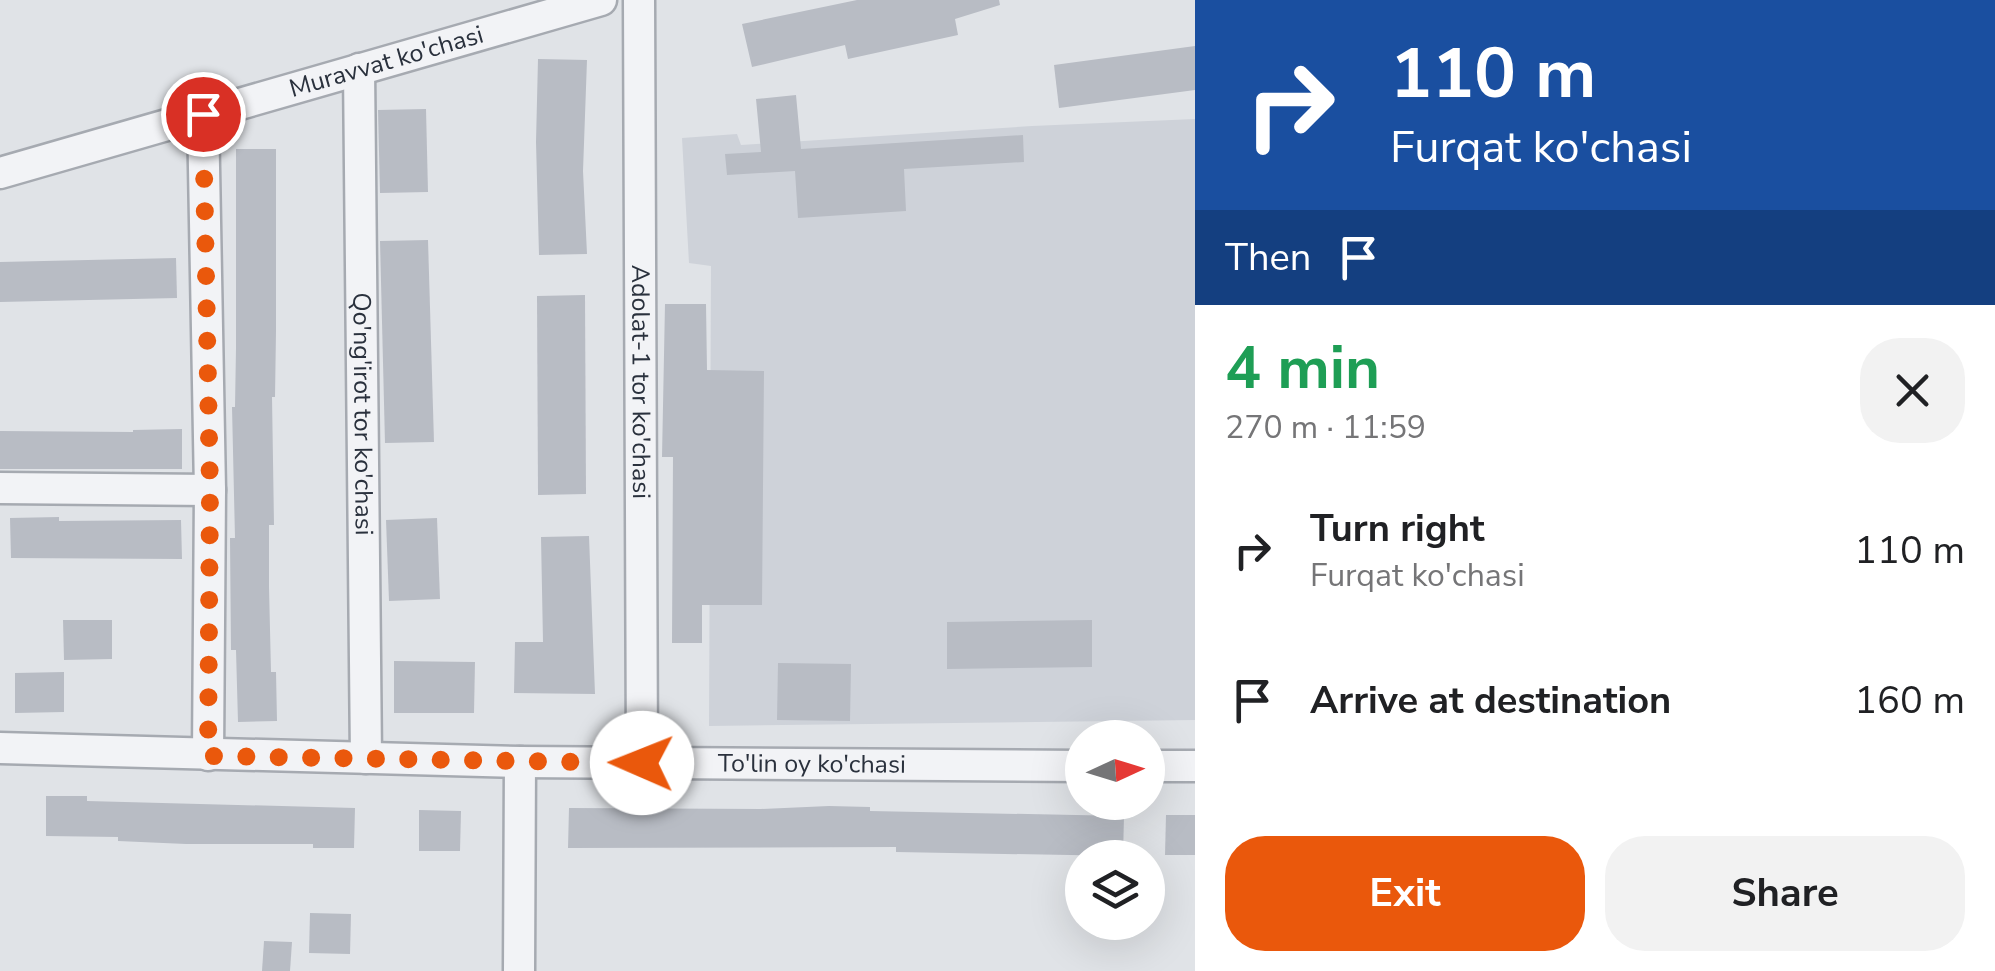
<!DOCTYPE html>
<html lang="en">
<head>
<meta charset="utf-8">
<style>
	:root { --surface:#fff; --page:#f2f2f2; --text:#202124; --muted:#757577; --accent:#ea580c }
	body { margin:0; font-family:"Nunito Sans",sans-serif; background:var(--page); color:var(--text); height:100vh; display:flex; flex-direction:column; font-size:38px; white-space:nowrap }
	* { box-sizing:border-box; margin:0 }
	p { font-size:32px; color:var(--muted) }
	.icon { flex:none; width:55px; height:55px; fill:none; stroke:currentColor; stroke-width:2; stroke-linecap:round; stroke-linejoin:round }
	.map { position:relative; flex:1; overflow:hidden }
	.sheet { display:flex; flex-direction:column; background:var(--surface); width:800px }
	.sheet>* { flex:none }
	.top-card { background:#1a4fa0; color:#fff; overflow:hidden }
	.needle { width:65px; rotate:86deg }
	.controls { position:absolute; left:1065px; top:720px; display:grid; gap:20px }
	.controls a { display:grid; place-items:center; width:100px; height:100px; border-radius:50%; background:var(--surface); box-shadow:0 10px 40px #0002; font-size:50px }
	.pin { position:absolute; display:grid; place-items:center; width:85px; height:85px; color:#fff; margin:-42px; border:5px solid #fff; border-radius:50%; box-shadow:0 2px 10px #0007 }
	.me { position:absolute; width:110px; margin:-55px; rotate:271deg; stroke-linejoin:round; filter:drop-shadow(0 0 8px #0008) }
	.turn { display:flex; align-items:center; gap:35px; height:210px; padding:0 30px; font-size:45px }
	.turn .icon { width:130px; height:130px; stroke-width:2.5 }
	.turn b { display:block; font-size:70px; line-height:85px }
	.then { display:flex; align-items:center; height:95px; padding:0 30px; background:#0003; gap:20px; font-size:38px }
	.round { display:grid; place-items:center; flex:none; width:105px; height:105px; border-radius:40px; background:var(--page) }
	.summary { display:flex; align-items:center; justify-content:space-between; height:170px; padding:0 30px }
	h1 { font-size:60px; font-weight:700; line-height:75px; color:#1e9e55 }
	.button { display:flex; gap:20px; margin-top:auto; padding:20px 30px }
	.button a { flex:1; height:115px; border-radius:40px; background:var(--accent); color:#fff; font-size:40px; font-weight:700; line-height:115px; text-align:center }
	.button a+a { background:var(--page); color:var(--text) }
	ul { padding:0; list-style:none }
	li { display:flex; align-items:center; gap:30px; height:150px; padding:0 30px }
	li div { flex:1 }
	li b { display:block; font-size:38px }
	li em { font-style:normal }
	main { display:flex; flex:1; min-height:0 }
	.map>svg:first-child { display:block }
	.built { fill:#ced2d9 }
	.building { fill:#b8bcc4 }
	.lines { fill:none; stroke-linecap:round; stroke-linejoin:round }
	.street-casing { stroke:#a6aab1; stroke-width:35 }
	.street { stroke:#f2f3f6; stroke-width:30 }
	.route { stroke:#ea580c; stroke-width:18; stroke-dasharray:0 32.4 }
	.labels { text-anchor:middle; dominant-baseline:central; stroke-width:8; stroke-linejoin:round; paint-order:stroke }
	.street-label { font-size:25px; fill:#2a313d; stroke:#eff2f5 }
</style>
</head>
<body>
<main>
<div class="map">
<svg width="1195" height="971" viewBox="0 0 1195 971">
	<rect width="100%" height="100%" fill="#e0e3e7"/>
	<polygon class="built" points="1195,119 1195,720 709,726 711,266 689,263 682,138 737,134 741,145 1032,126"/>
	<g class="building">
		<polygon points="857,0 999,0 1000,5 955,19 958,35 848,59 845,45 752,67 742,24"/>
		<polygon points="1195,46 1195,90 1059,108 1054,65"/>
		<polygon points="538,59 587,60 583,171 587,254 539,255 536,142"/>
		<polygon points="796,95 801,149 1023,135 1024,162 904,169 906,211 798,218 795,171 727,175 725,154 761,152 756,99"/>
		<polygon points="426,109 428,192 380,193 378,110"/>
		<polygon points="236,149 276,149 276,331 275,397 272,397 274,525 269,525 269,587 271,672 276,672 277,721 238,722 236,650 231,650 230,538 235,538 232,407 235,407 236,348"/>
		<polygon points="428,240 434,442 385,443 380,241"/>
		<polygon points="176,258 177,298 0,302 0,262"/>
		<polygon points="585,295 586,494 538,495 537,296"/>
		<polygon points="665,304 706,304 707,370 764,371 762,605 702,605 702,643 672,643 673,457 662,457"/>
		<polygon points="182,429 182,469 0,469 0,431 133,432 133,430"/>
		<polygon points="59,517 59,521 181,520 182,559 11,558 10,518"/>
		<polygon points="437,518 440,599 389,601 386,520"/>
		<polygon points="589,536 595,694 514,693 515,642 543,642 541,537"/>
		<polygon points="63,620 112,620 112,659 64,660"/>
		<polygon points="1092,620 1092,667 947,669 947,622"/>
		<polygon points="394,661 475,662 474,713 394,713"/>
		<polygon points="778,663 851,664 850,721 777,720"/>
		<polygon points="64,672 64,712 15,713 15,673"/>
		<polygon points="46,796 87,796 87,801 355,808 354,848 313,848 313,844 186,844 118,841 118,837 46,836"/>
		<polygon points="829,806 870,807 870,811 1124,816 1123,856 896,852 896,847 568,848 569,808 761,809"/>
		<polygon points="419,810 461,811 460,851 419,851"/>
		<polygon points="1166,815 1195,815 1195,855 1165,855"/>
		<polygon points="310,913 351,914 350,954 309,953"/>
		<polygon points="264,941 292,942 290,971 262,971"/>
	</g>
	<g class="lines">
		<defs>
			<g id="street">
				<path id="s1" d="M639,0L642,763"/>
				<path id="s2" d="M359,69L366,758"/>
				<polyline points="203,114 210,490 208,755"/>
				<path id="s3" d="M0,173L601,0"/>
				<polyline points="0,488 210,490"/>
				<path id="s4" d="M0,748L520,762L1082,766"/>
				<polyline points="1148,766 1195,766"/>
				<polyline points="519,971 520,762"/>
			</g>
		</defs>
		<use href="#street" class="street-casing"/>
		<use href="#street" class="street"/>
	</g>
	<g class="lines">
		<polyline class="route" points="203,114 210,490 208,756 642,763"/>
	</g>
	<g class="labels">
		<g class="street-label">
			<text stroke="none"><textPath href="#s3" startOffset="402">Muravvat ko'chasi</textPath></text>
			<text stroke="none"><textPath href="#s1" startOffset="382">Adolat-1 tor ko'chasi</textPath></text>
			<text stroke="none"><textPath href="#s2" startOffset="345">Qo'ng'irot tor ko'chasi</textPath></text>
			<text stroke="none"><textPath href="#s4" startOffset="812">To'lin oy ko'chasi</textPath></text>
		</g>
	</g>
</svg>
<div class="controls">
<a><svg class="needle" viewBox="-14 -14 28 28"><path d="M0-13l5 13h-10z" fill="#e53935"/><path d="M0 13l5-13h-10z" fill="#757577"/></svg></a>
<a><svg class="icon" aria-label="layers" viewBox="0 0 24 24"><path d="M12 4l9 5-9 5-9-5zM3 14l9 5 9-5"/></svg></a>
</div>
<div class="pin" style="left:203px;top:114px;background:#d93025"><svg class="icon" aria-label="arrive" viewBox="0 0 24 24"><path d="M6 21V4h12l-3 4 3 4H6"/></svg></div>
<svg class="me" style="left:642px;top:763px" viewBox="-20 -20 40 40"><circle r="19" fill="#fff"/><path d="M0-13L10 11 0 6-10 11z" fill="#ea580c"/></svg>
</div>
<section class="sheet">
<div class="top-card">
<div class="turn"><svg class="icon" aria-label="right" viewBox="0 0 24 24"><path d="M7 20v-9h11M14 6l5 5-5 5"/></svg><div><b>110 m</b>Furqat ko'chasi</div></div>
<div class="then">Then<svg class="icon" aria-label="arrive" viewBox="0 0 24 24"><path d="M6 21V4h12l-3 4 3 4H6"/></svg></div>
</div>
<div class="summary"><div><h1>4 min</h1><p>270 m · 11:59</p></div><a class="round"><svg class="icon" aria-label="close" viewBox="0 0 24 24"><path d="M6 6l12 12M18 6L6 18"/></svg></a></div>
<ul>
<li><svg class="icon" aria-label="right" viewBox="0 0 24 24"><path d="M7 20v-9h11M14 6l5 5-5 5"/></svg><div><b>Turn right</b><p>Furqat ko'chasi</p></div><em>110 m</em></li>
<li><svg class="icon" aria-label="arrive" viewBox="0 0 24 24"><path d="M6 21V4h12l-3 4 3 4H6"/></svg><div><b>Arrive at destination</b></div><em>160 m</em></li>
</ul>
<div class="button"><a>Exit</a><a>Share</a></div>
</section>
</main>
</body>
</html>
